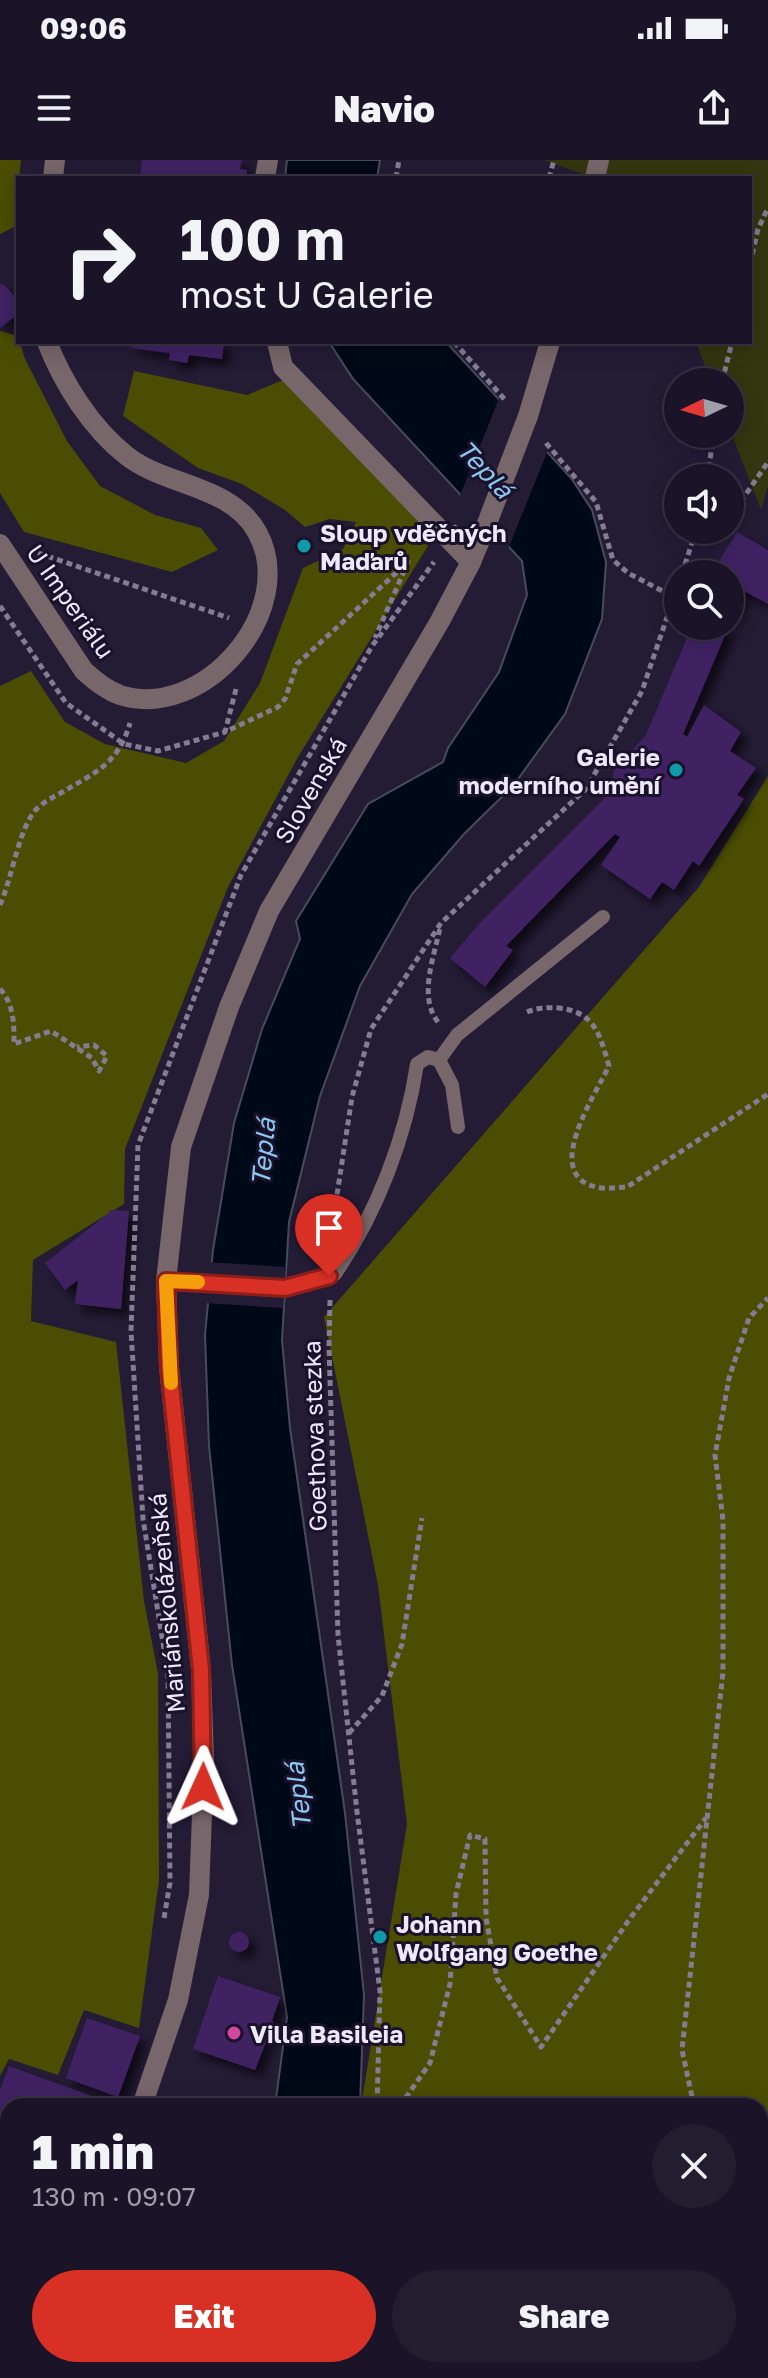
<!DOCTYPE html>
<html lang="en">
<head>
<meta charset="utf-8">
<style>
	:root { --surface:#1b1428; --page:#241d30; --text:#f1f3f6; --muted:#a09ea8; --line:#393345; --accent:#d93025 }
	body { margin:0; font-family:"Golos Text",sans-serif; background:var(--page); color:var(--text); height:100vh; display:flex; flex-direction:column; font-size:30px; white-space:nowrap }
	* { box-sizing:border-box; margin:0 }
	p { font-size:26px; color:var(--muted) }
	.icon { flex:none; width:44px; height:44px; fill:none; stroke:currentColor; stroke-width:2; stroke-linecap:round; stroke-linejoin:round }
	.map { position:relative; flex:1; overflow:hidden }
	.sheet { position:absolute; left:0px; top:1938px; width:768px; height:280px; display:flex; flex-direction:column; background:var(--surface); border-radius:24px 24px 0 0; box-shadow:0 4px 20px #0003,0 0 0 2px var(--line) }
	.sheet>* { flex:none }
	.hud { position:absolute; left:16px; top:16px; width:736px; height:168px; border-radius:0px; box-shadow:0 4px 20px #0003,0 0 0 2px var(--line); background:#1b1428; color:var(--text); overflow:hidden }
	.needle { width:52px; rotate:265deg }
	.buttons { position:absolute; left:664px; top:208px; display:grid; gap:16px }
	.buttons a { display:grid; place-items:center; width:80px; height:80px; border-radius:50%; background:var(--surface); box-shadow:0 4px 20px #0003,0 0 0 2px var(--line); font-size:40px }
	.pin { position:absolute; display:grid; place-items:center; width:68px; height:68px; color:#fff; margin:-82px -34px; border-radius:50% 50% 50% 0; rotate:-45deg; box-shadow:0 0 8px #0007 }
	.pin .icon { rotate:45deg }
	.me { position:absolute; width:88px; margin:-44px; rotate:1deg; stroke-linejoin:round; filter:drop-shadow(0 0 6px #0008) }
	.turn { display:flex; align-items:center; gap:28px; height:168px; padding:0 32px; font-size:36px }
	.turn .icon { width:104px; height:104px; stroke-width:2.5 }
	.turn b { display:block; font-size:56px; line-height:68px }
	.round { display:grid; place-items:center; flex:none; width:84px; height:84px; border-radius:42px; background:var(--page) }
	.head { display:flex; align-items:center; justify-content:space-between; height:136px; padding:0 32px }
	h1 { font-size:48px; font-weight:800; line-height:60px }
	.button { display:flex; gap:16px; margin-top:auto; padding:16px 32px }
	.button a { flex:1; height:92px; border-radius:48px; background:var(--accent); color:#fff; font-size:32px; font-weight:800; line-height:92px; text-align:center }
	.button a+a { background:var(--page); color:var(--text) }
	.status { display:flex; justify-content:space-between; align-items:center; height:56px; padding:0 40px; background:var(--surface); direction:ltr }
	.status svg { height:22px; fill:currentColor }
	header { display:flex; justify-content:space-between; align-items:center; height:104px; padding:0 32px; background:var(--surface); font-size:36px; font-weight:800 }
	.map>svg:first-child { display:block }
	.green { fill:#343610 }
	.forest { fill:#4a4d02 }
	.water { fill:#000917; stroke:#474c5b; stroke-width:2 }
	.pier { fill:#241b35 }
	.building { fill:#402364; filter:url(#shadow) }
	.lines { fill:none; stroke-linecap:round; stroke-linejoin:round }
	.path { stroke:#837c92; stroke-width:5; stroke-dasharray:6 4; stroke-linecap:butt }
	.service { stroke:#77666a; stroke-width:14 }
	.minor { stroke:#77666a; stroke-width:20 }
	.tertiary { stroke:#77666a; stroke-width:20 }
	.path-bridge { stroke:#837c92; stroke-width:5; stroke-dasharray:6 4; stroke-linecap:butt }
	.minor-bridge { stroke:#77666a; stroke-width:20 }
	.route-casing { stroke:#8d1f18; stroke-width:20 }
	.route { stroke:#d93025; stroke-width:14 }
	.slow { stroke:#f59e0b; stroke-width:14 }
	.culture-dot { fill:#0f9aa8; stroke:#1a112a; stroke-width:3 }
	.hotel-dot { fill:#d1479c; stroke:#1a112a; stroke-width:3 }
	.labels { text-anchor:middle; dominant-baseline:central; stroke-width:6; stroke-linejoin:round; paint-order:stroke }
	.poi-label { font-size:24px; font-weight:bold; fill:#ede8fa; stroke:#1a112a; text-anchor:start }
	.street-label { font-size:24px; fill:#ede8fa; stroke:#1a112a }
	.water-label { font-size:26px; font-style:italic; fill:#8bc8f0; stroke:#1a112a }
</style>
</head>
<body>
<div class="status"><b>09:06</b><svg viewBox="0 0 49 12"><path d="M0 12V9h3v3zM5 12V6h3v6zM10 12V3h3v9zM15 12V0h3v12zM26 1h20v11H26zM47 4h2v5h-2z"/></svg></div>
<header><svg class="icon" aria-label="menu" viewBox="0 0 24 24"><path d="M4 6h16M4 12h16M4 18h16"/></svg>Navio<svg class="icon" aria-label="share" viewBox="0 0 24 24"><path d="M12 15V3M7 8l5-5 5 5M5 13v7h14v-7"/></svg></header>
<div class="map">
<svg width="768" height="2218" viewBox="0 0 768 2218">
	<defs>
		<filter id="shadow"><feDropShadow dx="7" dy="7" stdDeviation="4" flood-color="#0009"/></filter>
	</defs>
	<rect width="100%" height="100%" fill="#241b35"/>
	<polygon class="green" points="544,0 768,0 768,325 761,350 730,270 730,222 711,222 696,182 750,182 750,18 593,18"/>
	<g class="forest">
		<polygon points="0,0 21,0 14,67 0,74"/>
		<polygon points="0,171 18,176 25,199 67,281 100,326 155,355 201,368 218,390 172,412 24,372 0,333"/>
		<polygon points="134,211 247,235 283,220 434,376 298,597 228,727 125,989 124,1044 33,1100 31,1161 116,1182 144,1441 158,1514 159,1720 139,1868 84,1850 58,1915 9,1899 0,1916 0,526 31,511 65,562 105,584 186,603 224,581 260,523 303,408 343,389 356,362 330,359 305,367 285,350 242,324 198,308 123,256"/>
		<polygon points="768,616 768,2218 317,2218 318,2210 760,2210 760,1946 361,1946 407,1664 378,1425 324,1157 699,727"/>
	</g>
	<g class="water">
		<polygon points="287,0 380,0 377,18 285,18"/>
		<polygon points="329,182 446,182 571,318 592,350 606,402 602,459 565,554 513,626 464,674 412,734 360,826 320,936 289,1062 282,1180 290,1268 345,1653 364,1835 360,1946 275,1946 287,1857 232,1505 209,1286 205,1175 213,1090 234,963 262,869 300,779 296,761 368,644 443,602 448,588 499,512 527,435 522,401 353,219"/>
		<polygon points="207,2210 301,2210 299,2218 205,2218"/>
	</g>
	<g class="pier">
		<polygon points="500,236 549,288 508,389 459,338"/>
		<polygon points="208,1102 286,1107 283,1148 204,1143"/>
	</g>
	<g class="building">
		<polygon points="142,0 242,0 240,9 247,10 246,18 140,18"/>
		<polygon points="0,124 4,125 16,138 14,157 0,168"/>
		<polygon points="131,182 224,182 222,199 189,195 187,203 169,200 170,193 131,188"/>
		<polygon points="737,372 768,390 768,444 744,431 730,464 730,414 712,412"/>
		<polygon points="692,466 729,466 683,574 687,577 704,545 741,572 730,591 756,608 737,635 744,639 699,706 693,701 674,730 662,722 650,739 601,705 620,677 615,674 506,786 513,790 485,827 450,798 479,764 603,640 611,626 614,610 646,575"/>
		<polygon points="110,1050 129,1051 121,1149 75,1144 78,1120 65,1130 45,1103 109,1053"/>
		<circle cx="239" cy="1782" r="10"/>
		<polygon points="218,1816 280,1837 272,1861 274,1862 255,1910 193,1889"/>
		<polygon points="87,1858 140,1876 118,1937 66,1918"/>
		<polygon points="9,1906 119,1946 8,1946 8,2102 0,2099 0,1930"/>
		<polygon points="7,2143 8,2210 31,2210 28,2218 0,2218 0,2170"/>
	</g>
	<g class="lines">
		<g class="path">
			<polyline points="396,18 399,0"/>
			<polyline points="549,18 554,0"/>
			<polyline points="750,104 758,69 768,48"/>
			<polyline points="454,182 506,241"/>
			<polyline points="722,222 732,182"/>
			<polyline points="546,283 596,342 613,400 628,413 674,437"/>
			<polyline points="707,318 714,274"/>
			<polyline points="730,344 744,337 768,302"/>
			<polyline points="38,393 229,458"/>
			<polyline points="682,414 696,370"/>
			<polyline points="0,446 66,543 124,584 158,591 225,572"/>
			<polyline points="236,529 225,572 278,547 285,539 297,504 408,402 375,478"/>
			<path d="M0,745C12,718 18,673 34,652C39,645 51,638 59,634C94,613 118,605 130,563"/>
			<path d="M0,829C14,844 14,864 14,884L51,871L92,898L99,911L107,896L94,885L77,887"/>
			<path d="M527,852C536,848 548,847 559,848C595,852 600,875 609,906C594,937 538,1020 602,1028C610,1029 619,1027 627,1027L768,934"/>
			<path d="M438,862C418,837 434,797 440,768"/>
			<polyline points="331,1074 352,937 371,869 441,763 586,629 642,531 678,425"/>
			<polyline points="330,1140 329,1187 338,1475 357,1652 380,1831 377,1946"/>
			<polyline points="349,1573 382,1536 402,1484 422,1358"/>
			<polyline points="164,1758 170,1723 168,1514 143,1359 131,1171 138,985 241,715 372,486 434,402"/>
			<polyline points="400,1946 430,1903 450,1824 456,1734 470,1675 485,1679 486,1758 497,1818 541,1887 631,1757 706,1658"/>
			<polyline points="694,1946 682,1890 723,1512 723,1360 715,1295 729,1218 749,1158 768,1138"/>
			<polyline points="760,2036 768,2028"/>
			<polyline points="312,2218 314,2210"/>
			<polyline points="652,2218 652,2210"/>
			<polyline points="683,2218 685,2210"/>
		</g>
		<g class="service">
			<polyline points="439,900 457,875 603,757"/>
			<path d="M166,1121L285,1128L335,1114C377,1053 406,977 417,904L428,897L439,900L452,925L458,967"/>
		</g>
		<g class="minor">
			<polyline points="265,18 268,0"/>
			<polyline points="595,18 599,0"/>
			<polyline points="277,182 283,207 471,402"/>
			<polyline points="528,256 550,182"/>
			<polyline points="142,1946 178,1840 199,1735 204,1600 201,1510 169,1207 166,1121 181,987 229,847 269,751 440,461 471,402 486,366"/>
			<polyline points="52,2218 55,2210"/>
		</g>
		<g class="tertiary">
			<polyline points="53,18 55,0"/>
			<path d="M0,384L84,511C95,521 106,530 120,535C204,562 300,449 257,372C231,325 165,326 127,296C91,268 63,223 47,182"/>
		</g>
		<polyline class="path-bridge" points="450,380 458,362"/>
		<polyline class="minor-bridge" points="486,366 528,256"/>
	</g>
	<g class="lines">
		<defs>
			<polyline id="route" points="203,1627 201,1510 169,1207 166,1121 285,1128 329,1116"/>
		</defs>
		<use href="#route" class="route-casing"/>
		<use href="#route" class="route"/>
		<polyline class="slow" points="171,1223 166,1121 198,1122"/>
	</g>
	<g class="culture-dot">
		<circle cx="304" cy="386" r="8"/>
		<circle cx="676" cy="610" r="8"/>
		<circle cx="380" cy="1777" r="8"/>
	</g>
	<circle class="hotel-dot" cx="234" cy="1873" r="8"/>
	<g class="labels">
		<g class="poi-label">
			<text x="320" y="372">Sloup vděčných<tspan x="320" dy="28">Maďarů</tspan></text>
			<text x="660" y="596" text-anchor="end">Galerie<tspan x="660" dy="28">moderního umění</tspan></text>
			<text x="396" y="1763">Johann<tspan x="396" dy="28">Wolfgang Goethe</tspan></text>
			<text x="250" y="1873">Villa Basileia</text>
		</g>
		<g class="street-label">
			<text transform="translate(71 441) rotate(55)">U Imperiálu</text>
			<text transform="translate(310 630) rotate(-60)">Slovenská</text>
			<text transform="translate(314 1276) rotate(-92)">Goethova stezka</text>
			<text transform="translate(166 1443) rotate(-95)">Mariánskolázeňská</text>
		</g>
		<g class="water-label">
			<text transform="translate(485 309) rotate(47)">Teplá</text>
			<text transform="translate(263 992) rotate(-85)">Teplá</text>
			<text transform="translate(298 1636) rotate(-97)">Teplá</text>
		</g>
	</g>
</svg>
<div class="buttons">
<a><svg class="needle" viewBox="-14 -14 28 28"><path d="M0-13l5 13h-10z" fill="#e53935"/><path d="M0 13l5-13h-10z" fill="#a09ea8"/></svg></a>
<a><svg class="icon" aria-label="sound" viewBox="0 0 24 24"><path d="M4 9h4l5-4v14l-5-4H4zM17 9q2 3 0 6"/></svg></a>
<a><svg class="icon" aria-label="search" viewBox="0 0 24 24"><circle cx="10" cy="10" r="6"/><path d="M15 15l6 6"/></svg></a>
</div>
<div class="pin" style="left:329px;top:1116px;background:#d93025"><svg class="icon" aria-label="arrive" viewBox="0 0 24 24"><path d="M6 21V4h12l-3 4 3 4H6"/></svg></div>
<svg class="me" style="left:203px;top:1627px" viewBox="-20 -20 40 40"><path d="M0-17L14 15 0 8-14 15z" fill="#d93025" stroke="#fff" stroke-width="4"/></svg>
<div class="hud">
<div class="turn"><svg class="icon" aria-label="right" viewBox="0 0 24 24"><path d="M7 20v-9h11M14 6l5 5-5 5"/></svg><div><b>100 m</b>most U Galerie</div></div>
</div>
<section class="sheet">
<div class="head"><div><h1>1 min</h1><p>130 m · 09:07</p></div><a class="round"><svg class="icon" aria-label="close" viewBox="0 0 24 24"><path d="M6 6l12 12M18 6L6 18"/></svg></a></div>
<div class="button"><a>Exit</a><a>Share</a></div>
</section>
</div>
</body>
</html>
